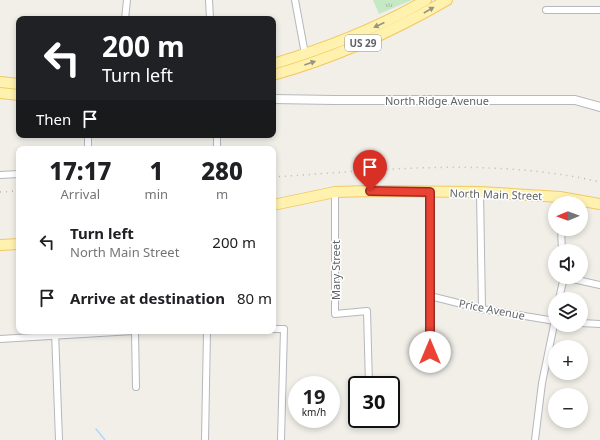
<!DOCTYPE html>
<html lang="en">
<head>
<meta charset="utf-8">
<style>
	:root { --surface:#fff; --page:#f2f2f2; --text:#202124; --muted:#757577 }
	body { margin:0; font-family:"Noto Sans",sans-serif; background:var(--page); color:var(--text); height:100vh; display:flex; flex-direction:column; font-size:15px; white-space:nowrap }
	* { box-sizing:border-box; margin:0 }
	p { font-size:13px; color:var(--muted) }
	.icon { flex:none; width:22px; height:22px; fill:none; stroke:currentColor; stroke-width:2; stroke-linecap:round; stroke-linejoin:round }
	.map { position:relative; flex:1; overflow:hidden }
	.details { position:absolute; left:16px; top:146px; width:260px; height:188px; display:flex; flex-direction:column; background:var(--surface); border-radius:8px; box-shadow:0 2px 6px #0003 }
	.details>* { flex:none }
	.banner { position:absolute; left:16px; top:16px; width:260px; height:122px; border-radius:8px; box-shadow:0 2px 6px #0003; background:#202124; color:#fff; overflow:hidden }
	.needle { width:26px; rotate:269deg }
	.controls { position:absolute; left:548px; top:196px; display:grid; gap:8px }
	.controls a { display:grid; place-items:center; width:40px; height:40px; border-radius:50%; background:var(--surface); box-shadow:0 2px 6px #0003; font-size:20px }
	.speed { position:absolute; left:288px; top:376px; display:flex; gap:8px; font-size:20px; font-weight:700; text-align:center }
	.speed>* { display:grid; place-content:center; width:52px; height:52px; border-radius:50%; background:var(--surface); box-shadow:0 2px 6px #0003; line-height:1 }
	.speed small { font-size:10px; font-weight:400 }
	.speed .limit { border:2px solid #111; border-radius:6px; background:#fff; color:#111 }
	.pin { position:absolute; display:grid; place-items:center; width:34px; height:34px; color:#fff; margin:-41px -17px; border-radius:50% 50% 50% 0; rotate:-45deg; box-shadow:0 0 4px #0007 }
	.pin .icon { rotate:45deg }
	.me { position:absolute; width:44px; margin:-22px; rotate:0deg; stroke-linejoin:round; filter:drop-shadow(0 0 3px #0008) }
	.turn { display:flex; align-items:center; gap:14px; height:84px; padding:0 20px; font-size:18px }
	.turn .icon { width:52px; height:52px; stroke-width:2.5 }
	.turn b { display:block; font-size:28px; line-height:34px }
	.then { display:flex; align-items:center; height:38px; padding:0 20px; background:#0003; gap:8px; font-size:15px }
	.eta { display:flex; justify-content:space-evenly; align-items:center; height:68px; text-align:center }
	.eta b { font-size:24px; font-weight:800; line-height:28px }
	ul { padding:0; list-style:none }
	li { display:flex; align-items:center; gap:12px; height:56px; padding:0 20px }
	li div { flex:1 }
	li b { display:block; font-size:15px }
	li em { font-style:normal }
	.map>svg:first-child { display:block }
	.grass { fill:url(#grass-tufts) }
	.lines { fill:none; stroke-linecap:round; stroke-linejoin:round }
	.stream { stroke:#aadaff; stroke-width:1.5 }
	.minor-casing { stroke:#b5b8bc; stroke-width:8 }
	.tertiary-casing { stroke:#b5b8bc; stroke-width:10 }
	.primary-casing { stroke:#f2c960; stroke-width:12 }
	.minor { stroke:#fff; stroke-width:6 }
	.tertiary { stroke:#fff; stroke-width:8 }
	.primary { stroke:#fff2af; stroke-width:10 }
	.rail { stroke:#b6b7b8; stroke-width:1.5; stroke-dasharray:1 5; stroke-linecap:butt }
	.oneway { fill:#979581 }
	.route-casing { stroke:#982c22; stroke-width:10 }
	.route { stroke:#ea4335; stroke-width:7 }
	.labels { text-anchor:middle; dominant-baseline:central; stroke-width:3; stroke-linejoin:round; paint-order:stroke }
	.shield { fill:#fff; stroke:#8f9295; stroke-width:1 }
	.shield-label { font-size:10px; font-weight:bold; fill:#5f6368 }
	.street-label { font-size:11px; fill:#5f6368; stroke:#fff }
</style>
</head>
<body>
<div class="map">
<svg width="600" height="440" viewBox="0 0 600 440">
	<defs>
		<pattern id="grass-tufts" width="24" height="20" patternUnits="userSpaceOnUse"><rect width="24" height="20" fill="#c5e8c5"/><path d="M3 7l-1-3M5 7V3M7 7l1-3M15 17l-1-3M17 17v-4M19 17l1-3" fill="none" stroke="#a3c0a4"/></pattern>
	</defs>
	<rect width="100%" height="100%" fill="#f1efe8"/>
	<polygon class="grass" points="373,0 412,0 379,14"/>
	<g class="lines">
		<polyline class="stream" points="96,429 105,440"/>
		<defs>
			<g id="minor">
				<polyline points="209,0 210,19"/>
				<polyline points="295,0 305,54"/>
				<polyline points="546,10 600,10"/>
				<polyline points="125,19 127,0"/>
				<polyline points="88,149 88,135"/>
				<polyline points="217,149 217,135"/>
				<polyline points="0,175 19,174"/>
				<polyline points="335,192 335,314 367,311 369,385"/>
				<polyline points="430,192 431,352"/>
				<polyline points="480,192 482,309"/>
				<polyline points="561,229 562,251"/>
				<polyline points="564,277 600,285"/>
				<polyline points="430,296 482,309 555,321"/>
				<polyline points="559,299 564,277"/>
				<polyline points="581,323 600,324"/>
				<polyline points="273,329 284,329 281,440"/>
				<polyline points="55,331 59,440"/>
				<polyline points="135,331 136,387"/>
				<polyline points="0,339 133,331"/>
				<polyline points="370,419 371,421"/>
				<polyline points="205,440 207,331"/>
				<polyline points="535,440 542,383 555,320"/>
			</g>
			<polyline id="tertiary" points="273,99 334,100 575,100 600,107"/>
			<g id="primary">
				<path d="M273,64C327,48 378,28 426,0"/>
				<path d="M273,75C334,58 392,32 447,0"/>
				<polyline points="0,82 19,84"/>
				<polyline points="0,93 19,95"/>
				<polyline points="273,205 335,192 370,191 480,192 560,197 600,204"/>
				<polyline points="0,245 19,244"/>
			</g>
		</defs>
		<use href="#minor" class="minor-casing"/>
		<use href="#tertiary" class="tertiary-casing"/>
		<use href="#primary" class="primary-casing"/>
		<use href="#minor" class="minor"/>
		<use href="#tertiary" class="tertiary"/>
		<use href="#primary" class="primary"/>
		<g class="rail">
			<path d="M273,177C381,170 493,157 600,182"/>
			<polyline points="0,192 19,191"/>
		</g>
	</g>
	<defs><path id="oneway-solid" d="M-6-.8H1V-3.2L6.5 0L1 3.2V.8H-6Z"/></defs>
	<g class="oneway">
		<use href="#oneway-solid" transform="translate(429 10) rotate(-30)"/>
		<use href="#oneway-solid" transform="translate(379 25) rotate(155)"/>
		<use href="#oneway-solid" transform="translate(310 63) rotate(-19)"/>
	</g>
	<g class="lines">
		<defs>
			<polyline id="route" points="370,191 430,192 430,352"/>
		</defs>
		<use href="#route" class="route-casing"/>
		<use href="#route" class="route"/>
	</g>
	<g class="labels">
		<rect class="shield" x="345" y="35" width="36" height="16" rx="3"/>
		<g class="shield-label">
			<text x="363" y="43">US 29</text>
		</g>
		<g class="street-label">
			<text x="437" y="100">North Ridge Avenue</text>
			<text transform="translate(496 194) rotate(2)">North Main Street</text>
			<text transform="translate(335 270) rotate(-90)">Mary Street</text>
			<text transform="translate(492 309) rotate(11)">Price Avenue</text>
		</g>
	</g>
</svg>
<div class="controls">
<a><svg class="needle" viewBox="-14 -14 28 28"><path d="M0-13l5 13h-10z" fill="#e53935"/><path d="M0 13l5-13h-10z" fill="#757577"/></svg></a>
<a><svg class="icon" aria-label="sound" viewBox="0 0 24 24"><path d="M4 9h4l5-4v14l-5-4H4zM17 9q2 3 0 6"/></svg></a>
<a><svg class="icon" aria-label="layers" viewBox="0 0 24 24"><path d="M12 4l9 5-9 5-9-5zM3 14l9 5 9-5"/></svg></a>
<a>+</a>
<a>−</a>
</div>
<div class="speed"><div>19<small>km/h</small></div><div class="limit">30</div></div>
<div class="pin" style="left:370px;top:191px;background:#d93025"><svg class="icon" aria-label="arrive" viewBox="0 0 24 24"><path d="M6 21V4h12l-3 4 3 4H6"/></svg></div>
<svg class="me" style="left:430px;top:352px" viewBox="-20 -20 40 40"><circle r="19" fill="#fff"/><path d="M0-13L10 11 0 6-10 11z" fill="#ea4335"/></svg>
<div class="banner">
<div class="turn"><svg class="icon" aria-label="left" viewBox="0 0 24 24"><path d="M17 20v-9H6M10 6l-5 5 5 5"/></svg><div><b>200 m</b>Turn left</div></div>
<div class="then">Then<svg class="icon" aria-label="arrive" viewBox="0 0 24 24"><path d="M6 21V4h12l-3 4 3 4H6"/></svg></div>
</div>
<section class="details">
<div class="eta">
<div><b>17:17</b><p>Arrival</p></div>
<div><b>1</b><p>min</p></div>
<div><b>280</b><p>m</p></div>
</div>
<ul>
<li><svg class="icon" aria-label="left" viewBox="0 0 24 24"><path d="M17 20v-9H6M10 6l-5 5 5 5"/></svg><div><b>Turn left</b><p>North Main Street</p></div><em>200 m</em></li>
<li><svg class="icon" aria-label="arrive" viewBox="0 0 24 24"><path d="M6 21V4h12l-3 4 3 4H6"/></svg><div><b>Arrive at destination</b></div><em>80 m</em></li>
</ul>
</section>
</div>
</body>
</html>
